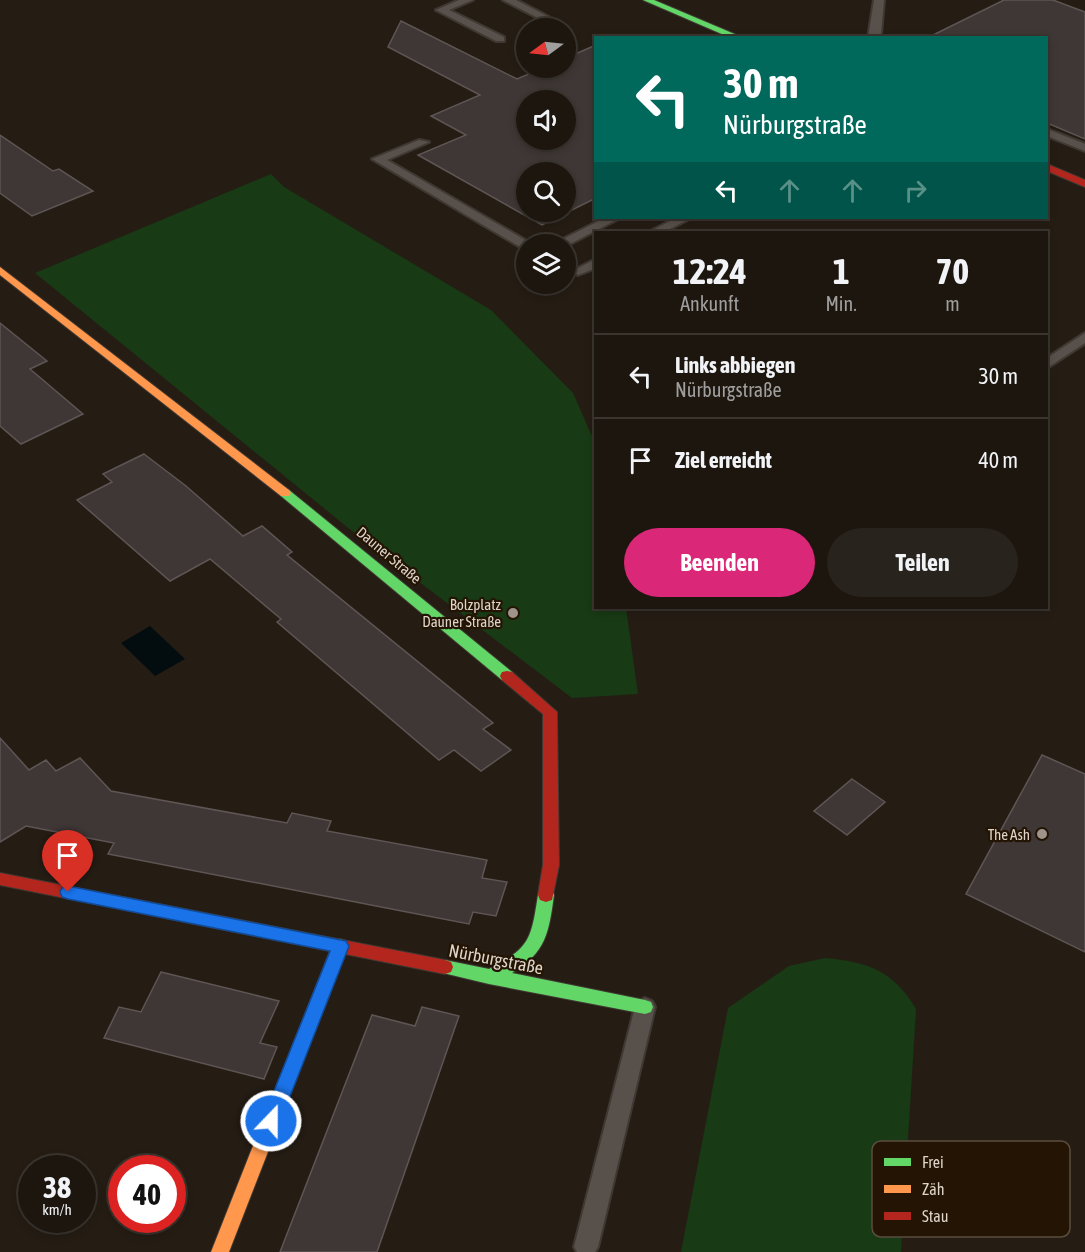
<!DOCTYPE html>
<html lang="de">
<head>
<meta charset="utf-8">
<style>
	:root { --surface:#1c160f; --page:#29231d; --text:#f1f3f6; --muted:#a09f9e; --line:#3a352f; --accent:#db2777 }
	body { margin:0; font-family:"Asap Condensed",sans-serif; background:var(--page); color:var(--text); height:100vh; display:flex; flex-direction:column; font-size:22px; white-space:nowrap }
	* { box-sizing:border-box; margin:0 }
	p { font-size:20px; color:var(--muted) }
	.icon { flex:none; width:33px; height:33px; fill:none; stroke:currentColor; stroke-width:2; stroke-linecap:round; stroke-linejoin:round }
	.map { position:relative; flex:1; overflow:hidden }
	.panel { position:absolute; left:594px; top:231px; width:454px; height:378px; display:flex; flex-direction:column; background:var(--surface); border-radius:0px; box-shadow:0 3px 9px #0003,0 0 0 2px var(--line) }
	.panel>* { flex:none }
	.top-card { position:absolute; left:594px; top:36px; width:454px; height:183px; border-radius:0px; box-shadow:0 3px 9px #0003,0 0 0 2px var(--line); background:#00695c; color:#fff; overflow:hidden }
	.needle { width:39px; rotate:255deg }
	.buttons { position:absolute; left:516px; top:18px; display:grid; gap:12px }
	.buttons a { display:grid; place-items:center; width:60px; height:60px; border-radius:50%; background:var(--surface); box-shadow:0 3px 9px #0003,0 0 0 2px var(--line); font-size:30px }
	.speed { position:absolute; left:18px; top:1155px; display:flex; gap:12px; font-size:30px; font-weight:700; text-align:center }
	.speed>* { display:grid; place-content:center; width:78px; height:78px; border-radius:50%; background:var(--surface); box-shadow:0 3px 9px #0003,0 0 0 2px var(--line); line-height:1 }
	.speed small { font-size:15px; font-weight:400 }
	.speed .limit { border:9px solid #d22; background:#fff; color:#111 }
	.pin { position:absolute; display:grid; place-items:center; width:51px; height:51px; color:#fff; margin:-62px -26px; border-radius:50% 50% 50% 0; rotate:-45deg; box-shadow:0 0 6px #0007 }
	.pin .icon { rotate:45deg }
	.me { position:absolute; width:66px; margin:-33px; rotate:22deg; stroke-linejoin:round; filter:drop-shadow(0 0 4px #0008) }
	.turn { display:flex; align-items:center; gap:21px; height:126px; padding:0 30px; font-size:27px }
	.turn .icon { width:78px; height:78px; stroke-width:2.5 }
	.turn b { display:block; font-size:42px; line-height:51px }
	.lanes { display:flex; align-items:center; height:57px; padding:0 30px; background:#0003; justify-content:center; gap:30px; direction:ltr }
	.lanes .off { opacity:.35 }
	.eta { display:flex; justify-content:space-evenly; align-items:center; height:102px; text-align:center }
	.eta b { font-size:36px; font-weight:700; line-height:42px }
	.button { display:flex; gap:12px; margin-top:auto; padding:12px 30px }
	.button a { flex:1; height:69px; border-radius:36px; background:var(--accent); color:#fff; font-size:24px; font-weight:700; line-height:69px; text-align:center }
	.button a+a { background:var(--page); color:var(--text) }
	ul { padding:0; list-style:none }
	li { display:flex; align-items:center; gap:18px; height:84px; padding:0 30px; border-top:2px solid var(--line) }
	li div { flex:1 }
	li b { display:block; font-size:22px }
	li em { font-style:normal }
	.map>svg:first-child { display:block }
	.green { fill:#183a14 }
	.water { fill:#030c0e }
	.building { fill:#3f3735; stroke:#5e5554; stroke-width:1.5; fill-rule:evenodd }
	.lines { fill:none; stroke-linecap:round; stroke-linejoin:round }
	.lane-casing { stroke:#403933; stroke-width:4 }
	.fast-casing { stroke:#403933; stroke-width:2 }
	.slow-casing { stroke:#403933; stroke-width:2 }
	.jam-casing { stroke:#403933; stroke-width:2 }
	.lane { fill:#58514b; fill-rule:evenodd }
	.fast { fill:#63d668; fill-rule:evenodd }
	.slow { fill:#ff974d; fill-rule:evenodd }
	.jam { fill:#b3261e; fill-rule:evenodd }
	.route { fill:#1a73e8; stroke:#114b97; stroke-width:1.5 }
	.poi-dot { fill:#9e948a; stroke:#231404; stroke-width:2 }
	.labels { text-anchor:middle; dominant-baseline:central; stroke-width:4.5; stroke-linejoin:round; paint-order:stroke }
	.street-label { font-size:15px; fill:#dfd4ca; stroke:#231404 }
	.poi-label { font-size:15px; fill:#dfd4ca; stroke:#231404; text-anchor:end }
	.near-street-label { font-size:18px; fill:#dfd4ca; stroke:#231404 }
	.key { fill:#231404; stroke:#5b4e3f; stroke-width:1.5 }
	.key-label { font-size:16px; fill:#dfd4ca }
</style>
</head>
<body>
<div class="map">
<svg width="1085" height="1252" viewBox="0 0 1085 1252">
	<rect width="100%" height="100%" fill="#251d14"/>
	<g class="green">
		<polygon points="271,174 284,187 491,310 573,393 595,443 596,608 626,608 638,694 572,698 347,527 35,273"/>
		<path d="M825,958C867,962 893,970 916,1009L901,1252H681L728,1008L789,966Z"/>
	</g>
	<polygon class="water" points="150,626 185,659 155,676 121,643"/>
	<g class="building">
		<polygon points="1004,0 1053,0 1085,12 1085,139 1047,123 1047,38 927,38"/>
		<path d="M401,21L517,79L543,68H566V58L596,45V198L542,225L418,155L466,135L431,116L480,95L388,47ZM526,100H566V140H526ZM526,172H566V212H526Z"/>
		<polygon points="0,135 53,171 59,169 93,191 32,216 0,193"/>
		<polygon points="0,323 47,361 30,369 83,414 21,444 0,426"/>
		<polygon points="144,454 186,486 243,536 262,526 292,552 287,555 493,723 483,729 511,750 481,771 454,750 439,760 277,622 281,619 210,559 170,581 77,500 112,482 103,474"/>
		<polygon points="0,738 29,770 46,760 56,771 80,758 111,791 287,823 292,813 331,821 327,831 487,860 482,878 507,882 496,916 473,912 469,924 407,912 108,854 114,843 26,826 0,842"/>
		<polygon points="1042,755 1085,774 1085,952 966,894"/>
		<polygon points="852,779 885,802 847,835 814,811"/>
		<polygon points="161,972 279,1001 260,1043 277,1047 264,1079 104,1038 119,1007 141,1012"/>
		<polygon points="422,1007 459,1016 377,1252 280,1252 372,1015 415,1026"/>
	</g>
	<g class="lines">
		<defs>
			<g id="lane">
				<polygon points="459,0 473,0 449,10 504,37 504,41 496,41 436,10"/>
				<polygon points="503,0 516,0 549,17 540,19"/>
				<polygon points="874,0 884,0 881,33 878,38 868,38"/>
				<polygon points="1047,129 1085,144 1085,151 1047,136"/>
				<polygon points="419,140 429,142 387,160 532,244 526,244 526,249 522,248 372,159"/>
				<polygon points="605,218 620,218 566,246 553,244"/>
				<polygon points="676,218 691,218 664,232 649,232"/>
				<polygon points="596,259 596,268 578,275 572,271"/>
				<polygon points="1085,333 1085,343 1047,368 1047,358"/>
				<polygon points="645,998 652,1001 655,1007 598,1247 595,1252 577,1252 574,1247 635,1007 638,1001"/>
			</g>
			<g id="fast">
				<polygon points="643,0 654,0 744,38 731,38"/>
				<polygon points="285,489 289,490 512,672 514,676 512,680 502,680 281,496 279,493 281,490"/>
				<path d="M546,888L552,890L554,895C549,932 546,953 512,973L645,1000L651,1002L653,1007L651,1012L645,1014L489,984L439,972L437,967L439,962L445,960L489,969C531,948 531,938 538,895L540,890Z"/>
			</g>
			<g id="slow">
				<polygon points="0,267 289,490 291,493 289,496 281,496 0,275"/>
				<polygon points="340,939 346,941 348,946 229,1252 211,1252 332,946 334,941"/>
			</g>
			<g id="jam">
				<polygon points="1047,164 1085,180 1085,187 1047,171"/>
				<polygon points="507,671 512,672 557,712 559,865 552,900 546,902 540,900 538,895 543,865 543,714 502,680 500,676 502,672"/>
				<polygon points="0,873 445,960 451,962 453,967 451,972 445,974 0,885"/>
			</g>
		</defs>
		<use href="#lane" class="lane-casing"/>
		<use href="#fast" class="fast-casing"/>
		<use href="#slow" class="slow-casing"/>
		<use href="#jam" class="jam-casing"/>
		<use href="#lane" class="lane"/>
		<use href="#fast" class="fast"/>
		<use href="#slow" class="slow"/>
		<use href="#jam" class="jam"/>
	</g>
	<polygon class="route" points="68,886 346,941 349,946 278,1127 271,1129 265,1127 262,1121 330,951 68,899 62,897 60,892 62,888"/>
	<g class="poi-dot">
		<circle cx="513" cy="613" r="6"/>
		<circle cx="1042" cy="834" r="6"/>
	</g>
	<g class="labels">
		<g class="street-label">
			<text transform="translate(389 555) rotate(40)">Dauner Straße</text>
		</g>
		<g class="poi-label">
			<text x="501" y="604">Bolzplatz<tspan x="501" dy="17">Dauner Straße</tspan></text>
			<text x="1030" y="834">The Ash</text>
		</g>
		<g class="near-street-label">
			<text transform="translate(496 959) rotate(11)">Nürburgstraße</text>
		</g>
	</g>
	<rect x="872" y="1141" width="198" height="96" rx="9" class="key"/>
	<rect x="884" y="1158" width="27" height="8" fill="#63d668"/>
	<rect x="884" y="1185" width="27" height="8" fill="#ff974d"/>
	<rect x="884" y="1212" width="27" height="8" fill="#b3261e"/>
	<g class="key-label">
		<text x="922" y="1168">Frei</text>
		<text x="922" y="1195">Zäh</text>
		<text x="922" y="1222">Stau</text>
	</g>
</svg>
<div class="buttons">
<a><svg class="needle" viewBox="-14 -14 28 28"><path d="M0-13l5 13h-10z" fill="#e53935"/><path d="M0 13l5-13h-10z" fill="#a09f9e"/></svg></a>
<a><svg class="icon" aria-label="sound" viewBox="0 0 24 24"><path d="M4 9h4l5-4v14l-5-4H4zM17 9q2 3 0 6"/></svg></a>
<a><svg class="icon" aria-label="search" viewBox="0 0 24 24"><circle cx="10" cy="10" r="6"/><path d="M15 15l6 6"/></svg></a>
<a><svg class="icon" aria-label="layers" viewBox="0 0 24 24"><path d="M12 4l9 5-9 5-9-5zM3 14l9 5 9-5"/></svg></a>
</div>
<div class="speed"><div>38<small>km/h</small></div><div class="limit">40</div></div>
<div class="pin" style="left:68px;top:892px;background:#d93025"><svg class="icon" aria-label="arrive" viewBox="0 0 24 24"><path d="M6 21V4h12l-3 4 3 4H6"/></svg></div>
<svg class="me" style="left:271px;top:1121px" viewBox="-20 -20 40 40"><circle r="17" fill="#1a73e8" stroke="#fff" stroke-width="3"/><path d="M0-11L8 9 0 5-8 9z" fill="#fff"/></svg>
<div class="top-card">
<div class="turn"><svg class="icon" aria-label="left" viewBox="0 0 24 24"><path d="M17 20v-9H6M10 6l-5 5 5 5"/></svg><div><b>30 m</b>Nürburgstraße</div></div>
<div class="lanes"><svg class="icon" aria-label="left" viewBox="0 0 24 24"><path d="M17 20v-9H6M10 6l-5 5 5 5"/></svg><svg class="icon off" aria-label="ahead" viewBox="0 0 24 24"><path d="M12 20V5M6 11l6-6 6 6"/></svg><svg class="icon off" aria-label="ahead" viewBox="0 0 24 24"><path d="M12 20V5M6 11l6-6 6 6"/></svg><svg class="icon off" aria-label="right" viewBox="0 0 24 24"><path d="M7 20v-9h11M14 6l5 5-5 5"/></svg></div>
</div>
<section class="panel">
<div class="eta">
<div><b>12:24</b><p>Ankunft</p></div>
<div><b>1</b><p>Min.</p></div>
<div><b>70</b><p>m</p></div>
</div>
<ul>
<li><svg class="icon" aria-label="left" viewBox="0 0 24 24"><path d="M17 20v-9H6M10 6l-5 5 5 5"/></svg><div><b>Links abbiegen</b><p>Nürburgstraße</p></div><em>30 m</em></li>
<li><svg class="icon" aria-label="arrive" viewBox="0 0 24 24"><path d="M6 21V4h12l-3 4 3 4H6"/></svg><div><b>Ziel erreicht</b></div><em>40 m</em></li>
</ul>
<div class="button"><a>Beenden</a><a>Teilen</a></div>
</section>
</div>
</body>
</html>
